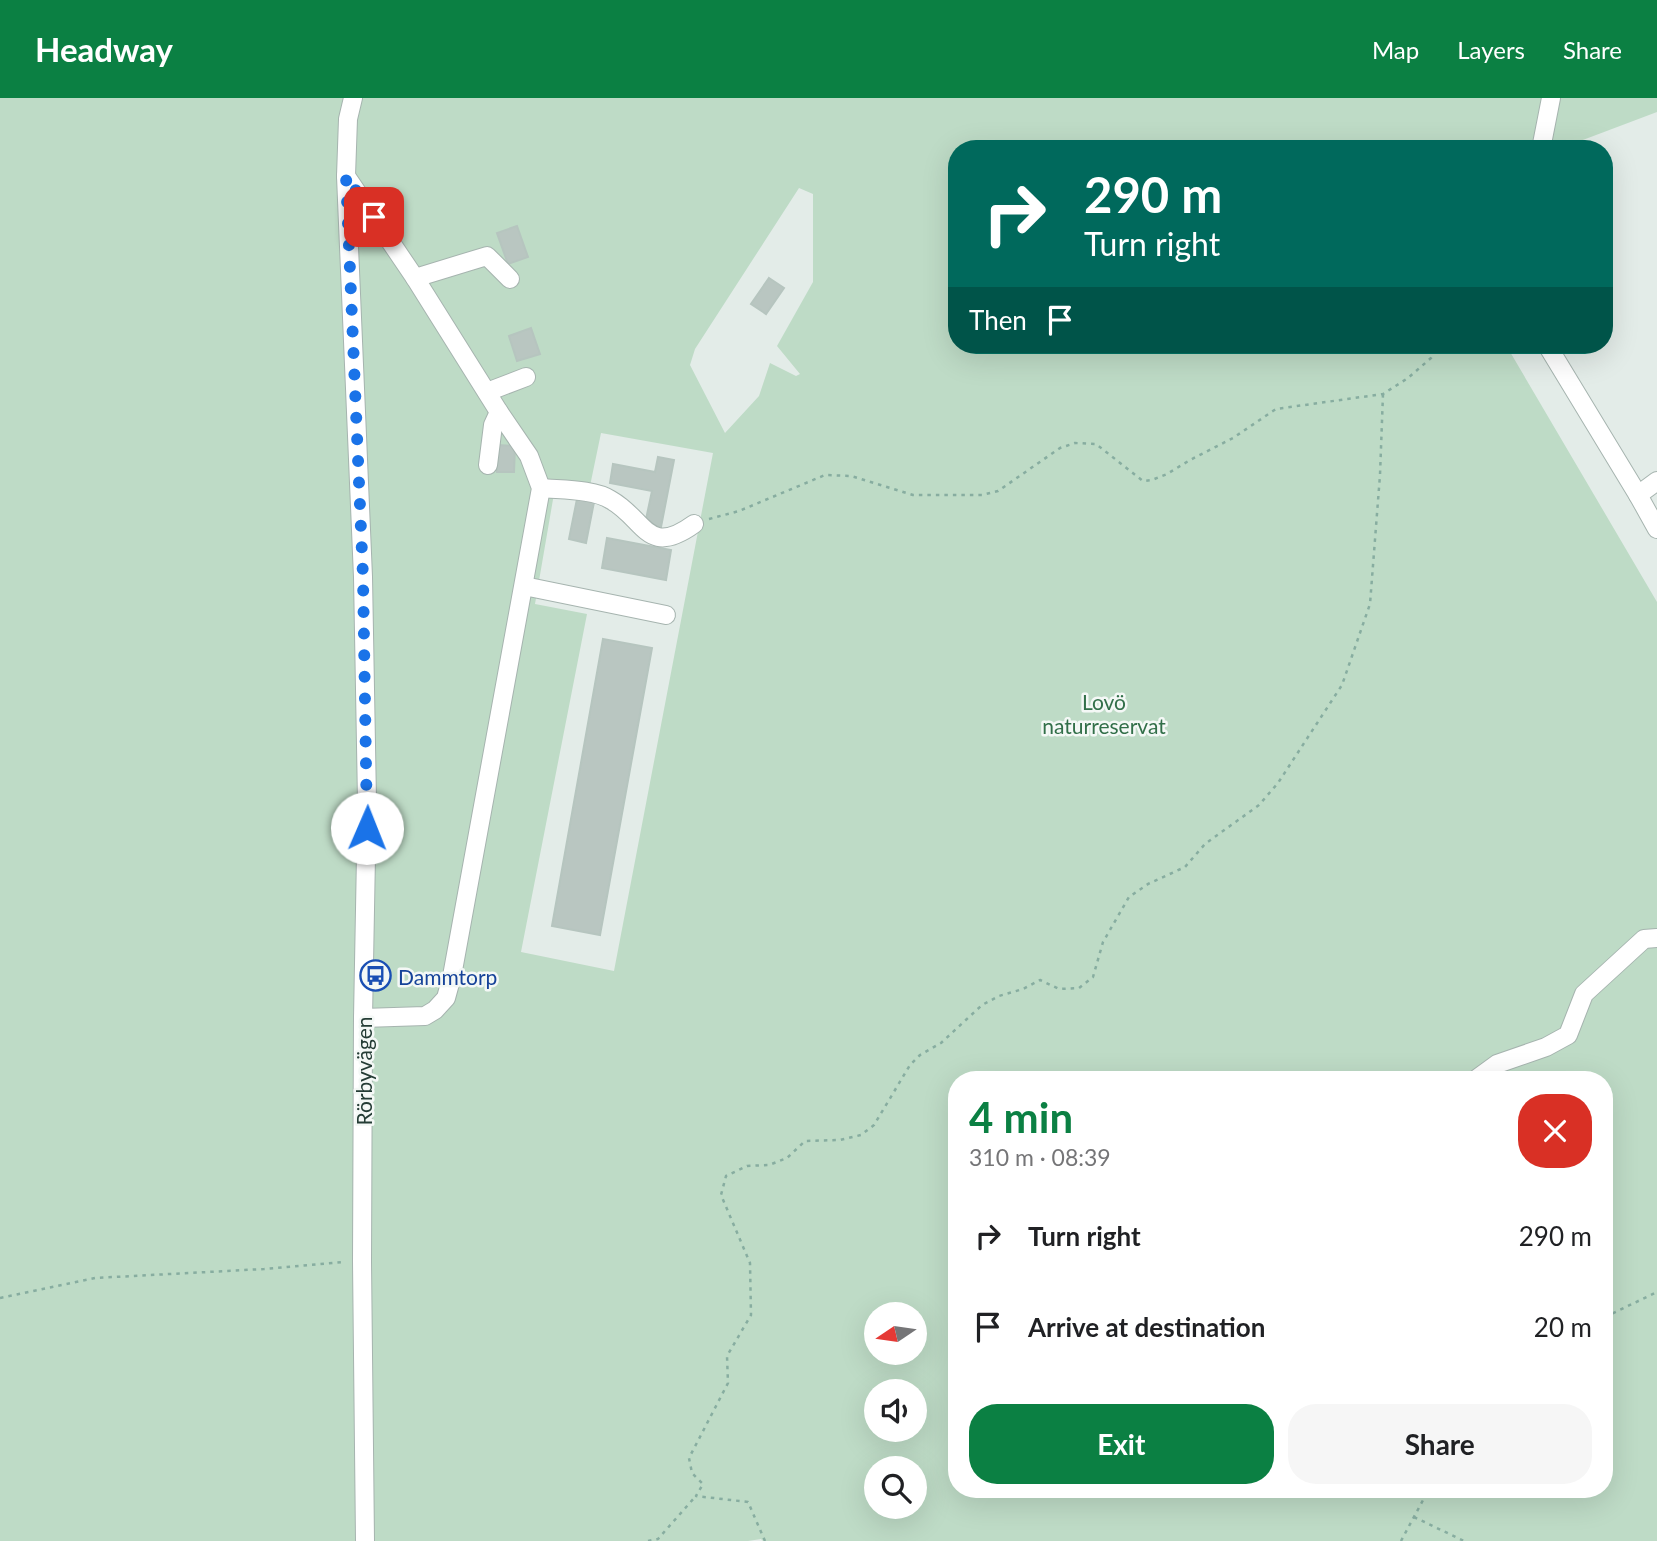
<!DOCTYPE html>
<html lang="en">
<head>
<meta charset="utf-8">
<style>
	:root { --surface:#fff; --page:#f6f6f6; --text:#202124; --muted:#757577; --accent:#0b8043 }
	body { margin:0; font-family:Lato,sans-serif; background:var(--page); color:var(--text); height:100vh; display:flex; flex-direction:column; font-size:26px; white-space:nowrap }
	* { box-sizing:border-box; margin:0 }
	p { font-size:23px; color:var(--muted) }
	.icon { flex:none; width:38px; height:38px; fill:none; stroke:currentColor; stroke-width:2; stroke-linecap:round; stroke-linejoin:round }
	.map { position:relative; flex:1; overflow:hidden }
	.panel { position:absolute; left:948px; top:973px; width:665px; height:427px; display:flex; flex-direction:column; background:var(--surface); border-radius:28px; box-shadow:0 7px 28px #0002 }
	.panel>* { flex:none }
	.hud { position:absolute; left:948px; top:42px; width:665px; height:214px; border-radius:28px; box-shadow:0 7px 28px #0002; background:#00695c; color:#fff; overflow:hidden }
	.needle { width:46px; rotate:257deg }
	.fabs { position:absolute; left:864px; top:1204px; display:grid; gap:14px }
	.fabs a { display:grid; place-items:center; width:63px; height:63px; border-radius:50%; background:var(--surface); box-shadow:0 7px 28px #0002; font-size:35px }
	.pin { position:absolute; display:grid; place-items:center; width:60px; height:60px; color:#fff; margin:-30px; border-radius:14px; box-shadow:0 4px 10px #0006 }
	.me { position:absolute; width:77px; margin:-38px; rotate:1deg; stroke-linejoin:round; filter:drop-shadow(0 0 5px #0008) }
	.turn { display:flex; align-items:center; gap:24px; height:147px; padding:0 21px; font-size:32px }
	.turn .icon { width:91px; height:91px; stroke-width:2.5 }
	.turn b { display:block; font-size:49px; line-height:60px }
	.then { display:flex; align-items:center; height:66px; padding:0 21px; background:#0003; gap:14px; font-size:26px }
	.round { display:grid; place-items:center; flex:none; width:74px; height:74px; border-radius:28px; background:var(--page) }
	.headline { display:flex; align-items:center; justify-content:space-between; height:119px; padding:0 21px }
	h1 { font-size:42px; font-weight:700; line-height:52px; color:var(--accent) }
	.button { display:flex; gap:14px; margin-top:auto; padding:14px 21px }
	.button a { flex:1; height:80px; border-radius:28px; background:var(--accent); color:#fff; font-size:28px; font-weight:700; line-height:80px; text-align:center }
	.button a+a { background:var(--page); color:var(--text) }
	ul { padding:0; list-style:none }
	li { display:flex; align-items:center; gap:21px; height:91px; padding:0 21px }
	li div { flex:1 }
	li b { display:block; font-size:26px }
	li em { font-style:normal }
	header { display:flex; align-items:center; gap:42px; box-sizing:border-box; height:98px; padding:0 35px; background:var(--accent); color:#fff }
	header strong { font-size:33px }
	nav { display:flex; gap:38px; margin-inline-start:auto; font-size:24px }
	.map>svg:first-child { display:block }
	.green { fill:#bedbc6; fill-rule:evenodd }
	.building { fill:#b9c6c1; stroke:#b6c5bf; stroke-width:2 }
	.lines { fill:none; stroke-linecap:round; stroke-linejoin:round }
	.minor-casing { stroke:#a6b4af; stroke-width:20 }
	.path { stroke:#87ada0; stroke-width:2.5; stroke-dasharray:3.5 5; stroke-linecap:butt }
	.minor { stroke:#fff; stroke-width:18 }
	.route { stroke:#1a73e8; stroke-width:12; stroke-dasharray:0 21.6 }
	.labels { text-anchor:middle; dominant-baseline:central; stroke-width:5; stroke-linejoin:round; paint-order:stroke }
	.park-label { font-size:21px; fill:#326f49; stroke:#f4f8f6 }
	.transit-label { font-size:21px; fill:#164399; stroke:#f4f8f6; text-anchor:start }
	.street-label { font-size:21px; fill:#243c35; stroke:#f4f8f6 }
</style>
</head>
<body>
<header>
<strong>Headway</strong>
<nav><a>Map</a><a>Layers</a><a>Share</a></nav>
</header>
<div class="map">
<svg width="1657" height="1443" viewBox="0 0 1657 1443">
	<rect width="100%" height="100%" fill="#e3ece8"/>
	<path class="green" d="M0,0H1657V14L1559,51H957V247H1506L1657,504V1443H763L761,1441L748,1443H0ZM799,90L813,96V184L777,248L800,276L796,278L770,265L759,298L725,335L690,267L695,251ZM601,335L713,355L614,873L521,854L587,516L535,506L556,384L590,388ZM957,982H1605V1391H957ZM877,1216H915V1255H877ZM877,1293H915V1332H877ZM877,1370H915V1409H877Z"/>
	<g class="building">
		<polygon points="517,128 528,159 508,166 497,135"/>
		<polygon points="769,180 784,190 766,216 751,206"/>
		<polygon points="531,230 540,256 517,263 509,238"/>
		<polygon points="497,347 515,348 514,374 497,374"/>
		<polygon points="658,359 674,362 661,429 645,426 652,393 610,385 613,366 655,374"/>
		<polygon points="577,401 594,404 586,445 569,441"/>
		<polygon points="607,440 671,452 666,482 602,470"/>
		<polygon points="603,541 652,550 600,837 552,828"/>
	</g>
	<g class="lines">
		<defs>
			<g id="minor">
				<polyline points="353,0 348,21 346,78 363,479 367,703 363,920 362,1163 365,1443"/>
				<polyline points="1541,51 1551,0"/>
				<polyline points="346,78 415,180 499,314 529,358 541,390 452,878 446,900 435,912 425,918 363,920"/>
				<polyline points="415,180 487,158 510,181"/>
				<polyline points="1547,247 1638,397 1657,431"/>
				<polyline points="487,294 526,279"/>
				<polyline points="488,367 493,327 499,314"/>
				<path d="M541,390C561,392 594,391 611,402C645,421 647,460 694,426"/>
				<polyline points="1638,397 1657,383"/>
				<polyline points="524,488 666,517"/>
				<polyline points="1475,982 1497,966 1546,949 1568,937 1584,896 1644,841 1657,840"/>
			</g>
		</defs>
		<use href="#minor" class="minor-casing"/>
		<g class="path">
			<polyline points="709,421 739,413 825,377 851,378 913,397 982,397 998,393 1060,350 1075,345 1096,346 1143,383 1152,382 1167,376 1190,362 1233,340 1276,311 1383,296 1408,280 1431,260 1439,247"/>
			<polyline points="0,1200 95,1180 264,1171 344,1164"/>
			<polyline points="1605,1219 1657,1194"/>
			<polyline points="1414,1419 1464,1443"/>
			<polyline points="648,1443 658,1441 695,1399"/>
			<polyline points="765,1443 748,1404 696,1398 703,1386 692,1375 689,1360 728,1285 727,1258 751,1217 750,1165 721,1097 726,1078 747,1068 769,1067 787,1060 805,1043 840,1042 861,1037 874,1027 910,967 920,957 941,945 982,907 999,898 1023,891 1040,882 1059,891 1079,890 1093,879 1103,844 1129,799 1148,786 1185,769 1205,746 1259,707 1278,685 1342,587 1370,506 1380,377 1383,296"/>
			<polyline points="1401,1443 1429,1391"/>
		</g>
		<use href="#minor" class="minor"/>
	</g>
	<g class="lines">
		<polyline class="route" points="367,730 363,479 346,78 374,119"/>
	</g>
	<defs>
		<symbol id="bus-ring" viewBox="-11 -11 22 22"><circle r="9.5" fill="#f4f8f6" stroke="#1a4fb4" stroke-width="1.5"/><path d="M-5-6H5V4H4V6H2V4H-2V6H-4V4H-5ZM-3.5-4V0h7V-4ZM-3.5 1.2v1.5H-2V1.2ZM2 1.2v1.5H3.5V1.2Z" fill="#1a4fb4"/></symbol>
	</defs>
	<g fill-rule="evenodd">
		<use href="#bus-ring" x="358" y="860" width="35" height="35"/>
	</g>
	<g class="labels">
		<g class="park-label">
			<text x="1104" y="603">Lovö<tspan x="1104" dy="24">naturreservat</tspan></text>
		</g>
		<g class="transit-label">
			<text x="398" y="878">Dammtorp</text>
		</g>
		<g class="street-label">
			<text transform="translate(363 973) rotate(-90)">Rörbyvägen</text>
		</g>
	</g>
</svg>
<div class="fabs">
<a><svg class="needle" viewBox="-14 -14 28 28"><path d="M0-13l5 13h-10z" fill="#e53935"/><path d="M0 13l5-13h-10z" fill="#757577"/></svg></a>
<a><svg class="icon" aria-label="sound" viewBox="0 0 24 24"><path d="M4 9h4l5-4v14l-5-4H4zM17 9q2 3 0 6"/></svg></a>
<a><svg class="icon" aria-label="search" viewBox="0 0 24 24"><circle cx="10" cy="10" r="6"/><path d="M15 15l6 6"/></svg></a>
</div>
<div class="pin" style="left:374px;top:119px;background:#d93025"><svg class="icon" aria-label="arrive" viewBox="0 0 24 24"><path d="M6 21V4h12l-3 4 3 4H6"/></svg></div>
<svg class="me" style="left:367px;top:730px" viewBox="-20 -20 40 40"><circle r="19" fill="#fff"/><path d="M0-13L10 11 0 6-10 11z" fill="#1a73e8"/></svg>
<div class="hud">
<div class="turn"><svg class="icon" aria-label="right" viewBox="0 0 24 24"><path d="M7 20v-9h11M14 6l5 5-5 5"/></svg><div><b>290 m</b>Turn right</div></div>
<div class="then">Then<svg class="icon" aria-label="arrive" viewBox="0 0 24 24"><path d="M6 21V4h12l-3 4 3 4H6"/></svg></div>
</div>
<section class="panel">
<div class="headline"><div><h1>4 min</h1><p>310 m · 08:39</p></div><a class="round" style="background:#d93025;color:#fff"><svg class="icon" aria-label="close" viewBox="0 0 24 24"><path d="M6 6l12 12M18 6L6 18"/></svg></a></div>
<ul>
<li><svg class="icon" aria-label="right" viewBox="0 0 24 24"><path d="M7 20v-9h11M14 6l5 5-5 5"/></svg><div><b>Turn right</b></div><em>290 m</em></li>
<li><svg class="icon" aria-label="arrive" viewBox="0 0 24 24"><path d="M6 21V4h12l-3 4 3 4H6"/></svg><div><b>Arrive at destination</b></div><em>20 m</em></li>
</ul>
<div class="button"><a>Exit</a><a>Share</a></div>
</section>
</div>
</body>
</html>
